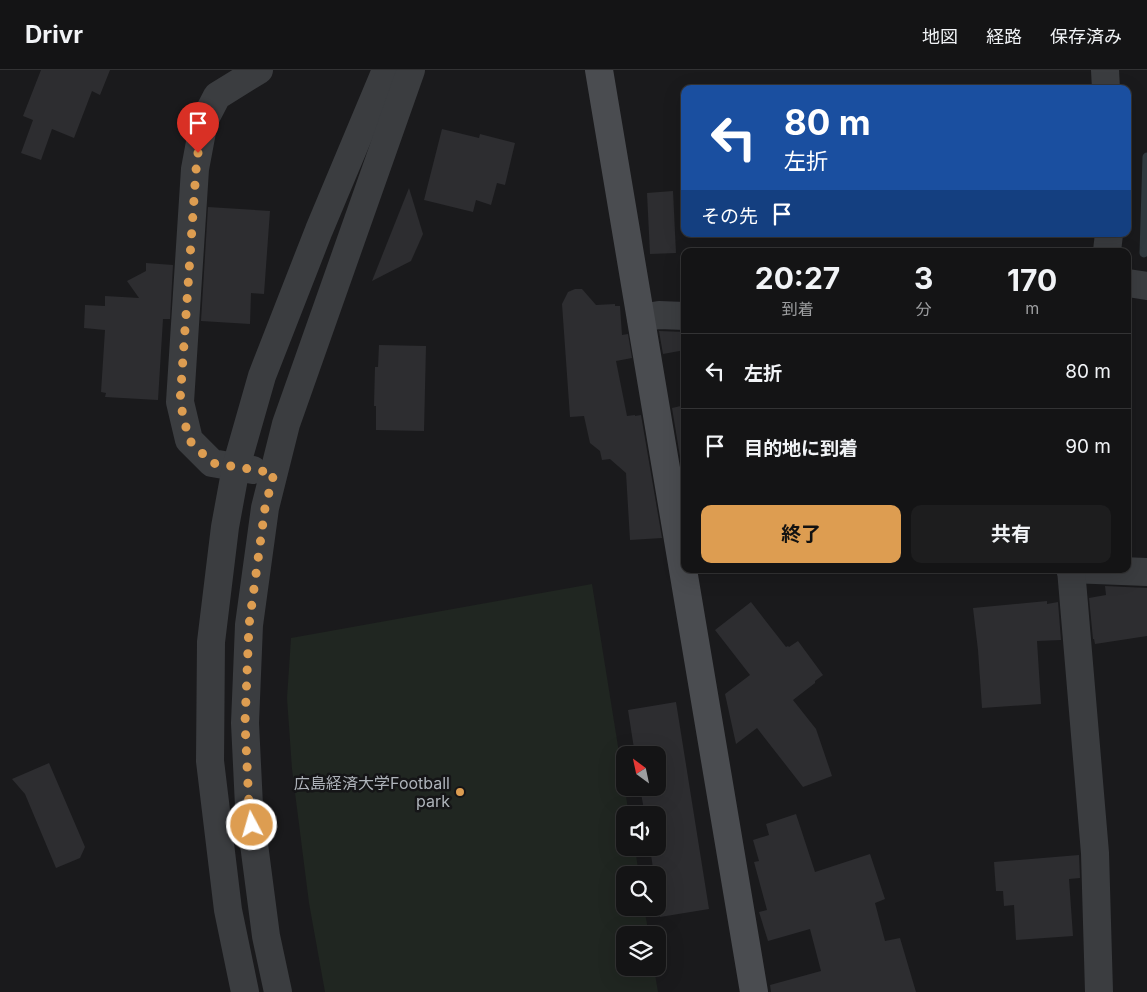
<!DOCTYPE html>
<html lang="ja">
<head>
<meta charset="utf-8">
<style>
	:root { --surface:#141415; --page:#1d1d1e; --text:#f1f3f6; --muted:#9d9ea0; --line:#333334; --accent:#dd9d51 }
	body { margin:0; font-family:Inter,"Noto Sans JP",sans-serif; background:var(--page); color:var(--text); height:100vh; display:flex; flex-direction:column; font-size:19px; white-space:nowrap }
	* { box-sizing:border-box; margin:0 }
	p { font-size:16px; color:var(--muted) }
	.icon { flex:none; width:28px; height:28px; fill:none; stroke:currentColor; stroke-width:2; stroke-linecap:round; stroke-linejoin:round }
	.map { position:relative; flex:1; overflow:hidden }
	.panel { position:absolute; left:681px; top:178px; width:450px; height:325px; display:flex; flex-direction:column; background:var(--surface); border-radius:10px; box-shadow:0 5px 20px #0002,0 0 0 1px var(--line) }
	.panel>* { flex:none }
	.guide { position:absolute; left:681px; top:15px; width:450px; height:152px; border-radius:10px; box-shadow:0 5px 20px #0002,0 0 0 1px var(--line); background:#1a4fa0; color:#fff; overflow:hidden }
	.needle { width:32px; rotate:327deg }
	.buttons { position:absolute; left:616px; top:676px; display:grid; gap:10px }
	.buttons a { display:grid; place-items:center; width:50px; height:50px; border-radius:10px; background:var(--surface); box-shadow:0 5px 20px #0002,0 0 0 1px var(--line); font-size:25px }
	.pin { position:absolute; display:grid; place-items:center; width:42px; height:42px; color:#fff; margin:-51px -21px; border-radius:50% 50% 50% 0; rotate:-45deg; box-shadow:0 0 5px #0007 }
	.pin .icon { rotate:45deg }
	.me { position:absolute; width:55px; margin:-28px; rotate:354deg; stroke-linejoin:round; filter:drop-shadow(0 0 4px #0008) }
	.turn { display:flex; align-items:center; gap:18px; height:105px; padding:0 20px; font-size:22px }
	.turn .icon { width:65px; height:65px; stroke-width:2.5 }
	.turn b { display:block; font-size:35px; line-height:42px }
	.then { display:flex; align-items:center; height:48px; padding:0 20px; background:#0003; gap:10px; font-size:19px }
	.eta { display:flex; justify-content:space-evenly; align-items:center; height:85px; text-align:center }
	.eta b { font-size:30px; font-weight:700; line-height:35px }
	.button { display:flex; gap:10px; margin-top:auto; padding:10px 20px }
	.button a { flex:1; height:58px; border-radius:10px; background:var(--accent); color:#111; font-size:20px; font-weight:700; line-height:58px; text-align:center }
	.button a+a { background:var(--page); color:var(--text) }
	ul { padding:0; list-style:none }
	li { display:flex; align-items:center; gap:15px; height:75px; padding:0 20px; border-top:1px solid var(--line) }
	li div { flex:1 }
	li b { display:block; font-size:19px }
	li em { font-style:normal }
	header { display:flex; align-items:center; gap:30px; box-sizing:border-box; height:70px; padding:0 25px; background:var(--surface); border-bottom:1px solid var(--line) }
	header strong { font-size:24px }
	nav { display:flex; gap:28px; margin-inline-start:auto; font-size:18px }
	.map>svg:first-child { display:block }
	.green { fill:#202621 }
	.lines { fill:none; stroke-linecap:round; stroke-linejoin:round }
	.stream { stroke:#313a3f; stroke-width:9 }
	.building { fill:#2d2d30 }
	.street { stroke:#3b3d40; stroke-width:28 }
	.secondary { stroke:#4a4c50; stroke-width:28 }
	.route { stroke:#dd9d51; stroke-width:9; stroke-dasharray:0 16.2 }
	.poi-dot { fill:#dd9d51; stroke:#151517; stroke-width:2 }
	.labels { text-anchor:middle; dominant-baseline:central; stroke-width:5; stroke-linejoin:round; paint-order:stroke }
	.poi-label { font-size:16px; fill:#aeb3ba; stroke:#151517; text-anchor:end }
</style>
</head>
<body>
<header>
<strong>Drivr</strong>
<nav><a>地図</a><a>経路</a><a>保存済み</a></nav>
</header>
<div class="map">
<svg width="1147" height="922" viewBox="0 0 1147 922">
	<rect width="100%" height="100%" fill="#1a1a1c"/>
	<polygon class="green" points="592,514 629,745 625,745 625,778 635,778 639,805 625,805 625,838 644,838 649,865 625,865 625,898 654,898 658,922 325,922 309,833 292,699 287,628 291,568"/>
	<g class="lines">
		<polyline class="stream" points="1144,183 1147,87"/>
	</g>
	<g class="building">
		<polygon points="41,0 110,0 100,25 92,21 74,68 52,59 41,90 21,83 33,50 23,46"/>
		<polygon points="442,59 479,68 480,64 515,73 505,115 497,113 491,135 476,130 473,142 424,130"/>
		<polygon points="409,118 423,164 411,191 372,211"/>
		<polygon points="673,121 676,183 650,184 647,123"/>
		<polygon points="208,137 270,141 264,224 251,223 250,254 201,251"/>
		<polygon points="146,193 173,195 170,249 163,249 158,330 105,327 106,323 101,322 105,260 84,258 85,235 105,236 105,226 139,228 127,211 146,201"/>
		<polygon points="575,219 582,219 596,235 615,234 615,236 620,236 622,265 628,264 632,288 616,291 627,346 635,345 635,346 641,345 662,468 630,470 626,403 610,389 602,390 600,381 590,373 584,346 570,347 562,234 568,222"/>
		<polygon points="659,261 685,262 685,280 663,284"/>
		<polygon points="379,275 426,276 424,361 376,360 376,336 374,336 375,297 378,297"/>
		<polygon points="685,335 685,417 672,338"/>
		<polygon points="1105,516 1147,518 1147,566 1095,574 1094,569 1093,569 1089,528 1106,525"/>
		<polygon points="1047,531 1047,534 1058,532 1061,570 1037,571 1041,634 982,638 978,580 973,538"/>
		<polygon points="751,532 786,577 788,576 789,577 798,571 823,605 815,611 815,613 793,630 816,659 832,706 803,717 757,658 736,674 725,624 750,605 715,560"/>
		<polygon points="676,632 709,839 660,847 658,829 658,805 654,805 650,778 658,778 658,745 645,745 640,718 658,718 658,685 635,685 628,640"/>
		<polygon points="49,693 85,777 80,788 56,798 25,724 12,709"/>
		<polygon points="796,744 815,802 870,784 885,829 875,833 885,871 900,868 916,922 771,922 770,915 821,901 810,859 768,871 759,842 767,840 754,792 759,791 753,770 769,765 766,754"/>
		<polygon points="1079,785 1080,808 1069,809 1073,866 1016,870 1014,835 1004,836 1003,821 996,821 994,792"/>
	</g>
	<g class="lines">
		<g class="street">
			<polyline points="1105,0 1106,19"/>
			<polyline points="1107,181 1109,164"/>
			<polyline points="1128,213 1147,216"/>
			<polyline points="641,248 659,245 685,246"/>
			<polyline points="253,400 212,393 189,370 180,332 195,99 204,51 217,26 259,0"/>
			<polyline points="1070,499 1147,502"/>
			<polyline points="1071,499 1095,783 1099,922"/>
			<polyline points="245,922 228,840 210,691 211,572 225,457 236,397 262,306 319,160 386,0"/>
			<polyline points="278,922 266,866 249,736 245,653 249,555 265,438 286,354 411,0"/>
		</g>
		<polyline class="secondary" points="599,0 754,922"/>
	</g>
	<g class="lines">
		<polyline class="route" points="198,83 196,100 180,332 189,370 212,393 274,403 265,438 249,555 245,653 249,736 252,755"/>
	</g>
	<circle class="poi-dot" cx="460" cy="722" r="5"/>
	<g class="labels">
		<g class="poi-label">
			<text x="450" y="713">広島経済大学Football<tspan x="450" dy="18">park</tspan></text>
		</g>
	</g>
</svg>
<div class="buttons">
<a><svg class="needle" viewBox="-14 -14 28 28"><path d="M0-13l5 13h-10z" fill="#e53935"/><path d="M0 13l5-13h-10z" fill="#9d9ea0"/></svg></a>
<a><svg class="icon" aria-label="sound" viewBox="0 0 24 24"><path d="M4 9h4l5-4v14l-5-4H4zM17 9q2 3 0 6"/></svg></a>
<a><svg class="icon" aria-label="search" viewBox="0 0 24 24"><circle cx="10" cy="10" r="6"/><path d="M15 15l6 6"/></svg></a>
<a><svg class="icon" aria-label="layers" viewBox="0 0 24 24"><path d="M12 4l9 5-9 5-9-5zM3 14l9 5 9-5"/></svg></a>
</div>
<div class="pin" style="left:198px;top:83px;background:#d93025"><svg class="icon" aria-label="arrive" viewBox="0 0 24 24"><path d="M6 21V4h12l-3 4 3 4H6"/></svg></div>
<svg class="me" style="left:252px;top:755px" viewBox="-20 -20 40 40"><circle r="17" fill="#dd9d51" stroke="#fff" stroke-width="3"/><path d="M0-11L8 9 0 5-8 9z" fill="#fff"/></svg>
<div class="guide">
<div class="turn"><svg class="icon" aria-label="left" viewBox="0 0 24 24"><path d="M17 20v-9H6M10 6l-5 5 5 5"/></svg><div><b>80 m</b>左折</div></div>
<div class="then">その先<svg class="icon" aria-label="arrive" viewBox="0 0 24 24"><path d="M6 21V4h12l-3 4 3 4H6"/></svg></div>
</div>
<section class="panel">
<div class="eta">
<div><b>20:27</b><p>到着</p></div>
<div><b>3</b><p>分</p></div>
<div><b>170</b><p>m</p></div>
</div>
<ul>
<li><svg class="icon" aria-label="left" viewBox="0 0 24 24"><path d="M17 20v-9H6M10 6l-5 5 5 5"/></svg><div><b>左折</b></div><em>80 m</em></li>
<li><svg class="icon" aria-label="arrive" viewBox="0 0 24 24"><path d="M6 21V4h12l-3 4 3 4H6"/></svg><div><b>目的地に到着</b></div><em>90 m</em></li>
</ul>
<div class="button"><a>終了</a><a>共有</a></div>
</section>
</div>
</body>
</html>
